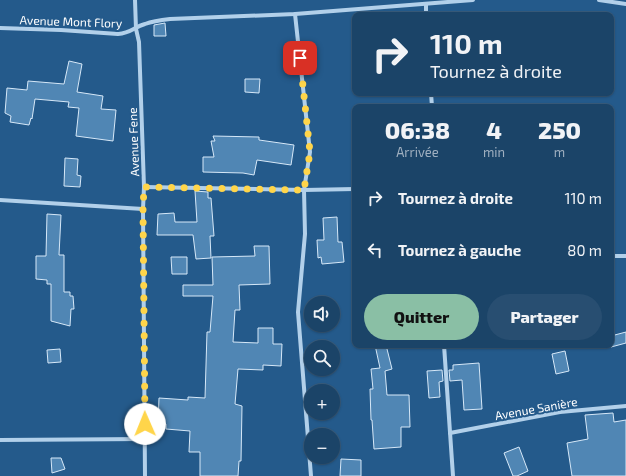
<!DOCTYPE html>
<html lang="fr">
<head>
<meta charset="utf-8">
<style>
	:root { --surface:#1b4468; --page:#284e71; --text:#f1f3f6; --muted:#a0b0c0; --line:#395c7c; --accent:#8abfa5 }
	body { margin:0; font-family:"Exo 2",sans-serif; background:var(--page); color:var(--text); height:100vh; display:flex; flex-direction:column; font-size:15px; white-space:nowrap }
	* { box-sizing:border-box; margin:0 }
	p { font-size:13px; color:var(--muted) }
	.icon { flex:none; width:22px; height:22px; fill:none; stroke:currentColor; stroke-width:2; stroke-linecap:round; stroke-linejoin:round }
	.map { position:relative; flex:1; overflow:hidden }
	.panel { position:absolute; left:352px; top:104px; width:262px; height:244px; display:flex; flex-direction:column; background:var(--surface); border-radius:8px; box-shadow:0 1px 3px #0004,0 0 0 1px var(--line) }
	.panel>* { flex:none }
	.guide { position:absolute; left:352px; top:12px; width:262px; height:84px; border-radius:8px; box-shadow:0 1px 3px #0004,0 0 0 1px var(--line); background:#1b4468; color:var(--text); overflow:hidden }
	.tools { position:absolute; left:304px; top:296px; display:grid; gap:8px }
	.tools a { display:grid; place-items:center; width:36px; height:36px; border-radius:50%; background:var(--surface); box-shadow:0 1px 3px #0004,0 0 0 1px var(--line); font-size:20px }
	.pin { position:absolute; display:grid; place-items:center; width:34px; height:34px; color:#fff; margin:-17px; border-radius:8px; box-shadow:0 2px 6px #0006 }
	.me { position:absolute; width:44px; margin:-22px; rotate:359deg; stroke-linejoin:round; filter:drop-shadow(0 0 3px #0008) }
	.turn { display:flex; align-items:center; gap:14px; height:84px; padding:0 12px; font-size:18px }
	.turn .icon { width:52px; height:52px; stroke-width:2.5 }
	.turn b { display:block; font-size:28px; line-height:34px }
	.eta { display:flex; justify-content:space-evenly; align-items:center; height:68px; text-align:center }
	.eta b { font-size:24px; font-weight:800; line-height:28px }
	.button { display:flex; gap:8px; margin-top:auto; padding:8px 12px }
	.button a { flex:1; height:46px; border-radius:24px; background:var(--accent); color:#111; font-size:16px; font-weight:800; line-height:46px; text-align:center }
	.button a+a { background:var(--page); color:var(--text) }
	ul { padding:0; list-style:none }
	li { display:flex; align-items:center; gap:12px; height:52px; padding:0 12px }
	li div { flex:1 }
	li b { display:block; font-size:15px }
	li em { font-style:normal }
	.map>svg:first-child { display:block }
	.building { fill:#5086b4; stroke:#d6e8f8 }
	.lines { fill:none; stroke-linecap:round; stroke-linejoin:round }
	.minor { stroke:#b2d0ea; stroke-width:4 }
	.route { stroke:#ffd54a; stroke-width:7; stroke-dasharray:0 12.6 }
	.labels { text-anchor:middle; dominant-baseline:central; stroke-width:4; stroke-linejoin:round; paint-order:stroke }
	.street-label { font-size:12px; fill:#fff; stroke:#245a8b }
</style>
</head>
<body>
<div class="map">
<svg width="626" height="476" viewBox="0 0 626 476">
	<rect width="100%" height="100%" fill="#245a8b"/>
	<g class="building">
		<polygon points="165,23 166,36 154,36 154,25"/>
		<polygon points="69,61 82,64 77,92 103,96 101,109 116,110 113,141 76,136 79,108 68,107 69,102 35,99 32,119 31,118 29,125 10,122 11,116 5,113 7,88 27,90 28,81 64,84"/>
		<polygon points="245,79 260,79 259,93 245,92"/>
		<polygon points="213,136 259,137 259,140 294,145 291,165 257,160 254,175 243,173 203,172 203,157 214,157 211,141 215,141"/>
		<polygon points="65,158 78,159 77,175 81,176 80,187 64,186"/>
		<polygon points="195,191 208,192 208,198 211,198 214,236 210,236 211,258 196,259 193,235 157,235 158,214 174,213 175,222 197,222"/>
		<polygon points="47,214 61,215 59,255 64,255 64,292 70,292 70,296 73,296 74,309 71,309 70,326 51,321 51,284 47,284 47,280 36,279 36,256 46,256"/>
		<polygon points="337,217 338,242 342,242 344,262 322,264 321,257 318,258 317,240 324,240 323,218"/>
		<polygon points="254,246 269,246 270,284 239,285 240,310 235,310 233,342 258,343 258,328 273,328 273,344 282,344 281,366 263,365 263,370 238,369 235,404 242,406 241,461 239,461 238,476 200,476 200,452 189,452 190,431 166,429 166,424 158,423 159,398 188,400 188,397 205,398 207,332 210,332 213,296 183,296 183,285 213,285 212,257 255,256"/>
		<polygon points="171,257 187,257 187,274 172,274"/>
		<polygon points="626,332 626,343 611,347 611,336"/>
		<polygon points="375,345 386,345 392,369 385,371 387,395 409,395 410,427 401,427 401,447 374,449 372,420 371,420 370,389 373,389 371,369 380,368"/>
		<polygon points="60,349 61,362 48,363 47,350"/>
		<polygon points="565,351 569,371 556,374 552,354"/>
		<polygon points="479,363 482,409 464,410 462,380 450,381 449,370 453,370 453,365"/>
		<polygon points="442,370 443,381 439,382 440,397 429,398 427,371"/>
		<polygon points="613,413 614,422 626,420 626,476 572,476 567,443 588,439 585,415"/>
		<polygon points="519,447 528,471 517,476 513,476 504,453"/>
		<polygon points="51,458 61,458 65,469 52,473"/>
		<polygon points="341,459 361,460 361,476 340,476"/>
	</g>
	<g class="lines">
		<g class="minor">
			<polyline points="135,0 136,29 139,42 144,187 143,209 145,476"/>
			<polyline points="599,0 626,4"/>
			<polyline points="426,5 426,15"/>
			<polyline points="295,14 310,152 304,190 305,234 298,312 311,476"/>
			<path d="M0,28L61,30L118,34C131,33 134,27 145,24C153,21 161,20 170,19L295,14L473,0"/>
			<polyline points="431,93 432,107"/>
			<polyline points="144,187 304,190 355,189"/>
			<polyline points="0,200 143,209"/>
			<polyline points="611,256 626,256"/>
			<polyline points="444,345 453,476"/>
			<polyline points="450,433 560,412 626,406"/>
			<polyline points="0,440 145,439"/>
		</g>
	</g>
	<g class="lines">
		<polyline class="route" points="145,424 143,209 144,187 304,190 310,152 300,58"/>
	</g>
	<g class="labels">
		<g class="street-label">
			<text transform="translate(71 21) rotate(2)">Avenue Mont Flory</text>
			<text transform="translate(133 142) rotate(-92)">Avenue Fene</text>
			<text transform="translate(536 408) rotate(-10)">Avenue Sanière</text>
		</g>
	</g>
</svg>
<div class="tools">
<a><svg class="icon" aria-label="sound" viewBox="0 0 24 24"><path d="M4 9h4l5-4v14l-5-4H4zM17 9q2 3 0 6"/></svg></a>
<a><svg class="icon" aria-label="search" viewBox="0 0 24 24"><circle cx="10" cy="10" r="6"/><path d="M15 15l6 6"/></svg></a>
<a>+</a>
<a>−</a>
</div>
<div class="pin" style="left:300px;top:58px;background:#d93025"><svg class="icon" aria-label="arrive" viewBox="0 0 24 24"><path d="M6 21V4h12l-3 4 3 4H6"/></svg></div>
<svg class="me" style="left:145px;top:424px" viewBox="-20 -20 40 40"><circle r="19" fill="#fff"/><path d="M0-13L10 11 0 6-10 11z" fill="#ffd54a"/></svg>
<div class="guide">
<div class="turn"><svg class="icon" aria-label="right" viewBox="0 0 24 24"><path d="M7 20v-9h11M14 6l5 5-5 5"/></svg><div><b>110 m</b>Tournez à droite</div></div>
</div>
<section class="panel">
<div class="eta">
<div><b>06:38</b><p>Arrivée</p></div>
<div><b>4</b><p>min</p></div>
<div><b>250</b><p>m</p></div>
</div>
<ul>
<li><svg class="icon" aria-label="right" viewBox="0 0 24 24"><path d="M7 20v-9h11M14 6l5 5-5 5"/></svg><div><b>Tournez à droite</b></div><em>110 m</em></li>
<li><svg class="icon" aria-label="left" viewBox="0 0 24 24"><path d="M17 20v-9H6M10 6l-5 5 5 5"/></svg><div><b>Tournez à gauche</b></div><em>80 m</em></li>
</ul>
<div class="button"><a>Quitter</a><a>Partager</a></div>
</section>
</div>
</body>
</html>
